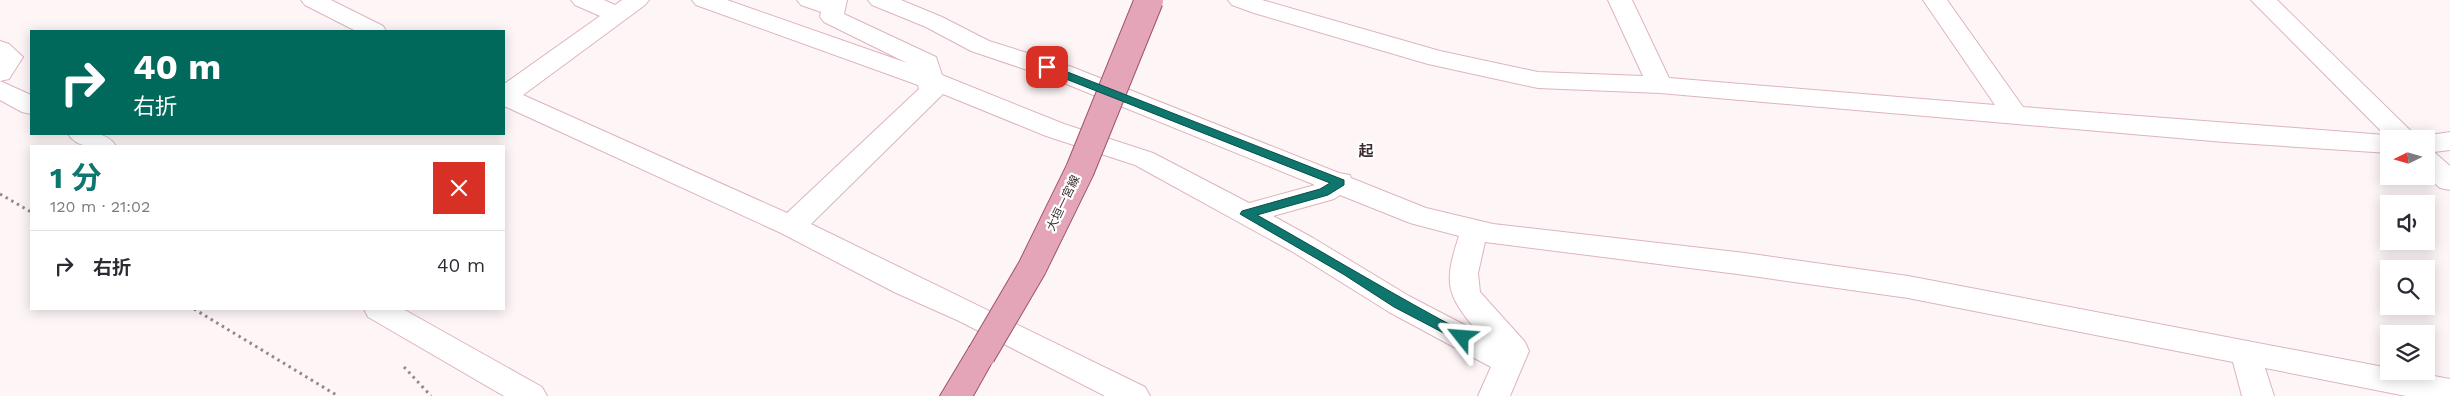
<!DOCTYPE html>
<html lang="ja">
<head>
<meta charset="utf-8">
<style>
	:root { --surface:#fff; --page:#f7f7f7; --text:#2b2b33; --muted:#7c7c81; --line:#e1e1e2; --accent:#0f766e }
	body { margin:0; font-family:"Work Sans","Noto Sans JP",sans-serif; background:var(--page); color:var(--text); height:100vh; display:flex; flex-direction:column; font-size:19px; white-space:nowrap }
	* { box-sizing:border-box; margin:0 }
	p { font-size:16px; color:var(--muted) }
	.icon { flex:none; width:28px; height:28px; fill:none; stroke:currentColor; stroke-width:2; stroke-linecap:round; stroke-linejoin:round }
	.map { position:relative; flex:1; overflow:hidden }
	.sheet { position:absolute; left:30px; top:145px; width:475px; height:165px; display:flex; flex-direction:column; background:var(--surface); border-radius:0px; box-shadow:0 2px 12px #0003 }
	.sheet>* { flex:none }
	.top-card { position:absolute; left:30px; top:30px; width:475px; height:105px; border-radius:0px; box-shadow:0 2px 12px #0003; background:#00695c; color:#fff; overflow:hidden }
	.needle { width:32px; rotate:265deg }
	.buttons { position:absolute; left:2380px; top:130px; display:grid; gap:10px }
	.buttons a { display:grid; place-items:center; width:55px; height:55px; border-radius:0px; background:var(--surface); box-shadow:0 2px 12px #0003; font-size:25px }
	.pin { position:absolute; display:grid; place-items:center; width:42px; height:42px; color:#fff; margin:-21px; border-radius:10px; box-shadow:0 2px 8px #0006 }
	.me { position:absolute; width:55px; margin:-28px; rotate:298deg; stroke-linejoin:round; filter:drop-shadow(0 0 4px #0008) }
	.turn { display:flex; align-items:center; gap:18px; height:105px; padding:0 20px; font-size:22px }
	.turn .icon { width:65px; height:65px; stroke-width:2.5 }
	.turn b { display:block; font-size:35px; line-height:42px }
	.round { display:grid; place-items:center; flex:none; width:52px; height:52px; border-radius:0px; background:var(--page) }
	.overview { display:flex; align-items:center; justify-content:space-between; height:85px; padding:0 20px }
	h1 { font-size:30px; font-weight:700; line-height:38px; color:var(--accent) }
	ul { padding:0; list-style:none }
	li { display:flex; align-items:center; gap:15px; height:70px; padding:0 20px; border-top:1px solid var(--line) }
	li div { flex:1 }
	li b { display:block; font-size:19px }
	li em { font-style:normal }
	.map>svg:first-child { display:block }
	.lines { fill:none; stroke-linecap:round; stroke-linejoin:round }
	.street-casing { stroke:#ddb4be; stroke-width:2 }
	.secondary-casing { stroke:#ddb4be; stroke-width:2 }
	.primary-casing { stroke:#9e546a; stroke-width:2 }
	.path { stroke:#94878a; stroke-width:3; stroke-dasharray:2.5 4; stroke-linecap:butt }
	.street { fill:#fff; fill-rule:evenodd }
	.secondary { fill:#fff; fill-rule:evenodd }
	.primary { fill:#e4a5b9; fill-rule:evenodd }
	.primary-bridge-casing { stroke:#9e546a; stroke-width:30; stroke-linecap:butt }
	.primary-bridge { stroke:#e4a5b9; stroke-width:28 }
	.route { fill:#0f766e; stroke:#0a4d48 }
	.labels { text-anchor:middle; dominant-baseline:central; stroke-width:4.5; stroke-linejoin:round; paint-order:stroke }
	.street-label { font-size:12px; fill:#3c2c30; stroke:#fff }
	.quarter-label { font-size:15px; font-weight:bold; fill:#3c2c30; stroke:#fff }
</style>
</head>
<body>
<div class="map">
<svg width="2450" height="396" viewBox="0 0 2450 396">
	<rect width="100%" height="100%" fill="#fef5f7"/>
	<g class="lines">
		<defs>
			<g id="street">
				<polygon points="301,0 331,0 383,26 386,31 356,31 305,5"/>
				<path d="M571,0H604L615,5L622,0H649L645,5L523,95L787,213L919,89L918,85L696,5L692,0H727L907,63L824,22L820,17L821,12L801,5L797,0H847L844,14L936,57L942,75L1064,124L1153,153L1249,203L1315,185L1054,79L971,51L926,27L872,5L868,0H901L942,17L989,41L1072,67L1339,173L1350,175L1351,178L1426,208L1493,224L1745,253L1908,276L2389,368V371H2408L2450,379V396H2406L2265,368L2274,396H2242L2233,362L1908,298L1745,275L1485,242L1478,273L1480,292L1525,342L1529,351L1510,396H1478L1491,367L1389,312L1293,252L1135,165L1046,136L943,94L811,224L1145,387L1150,396H1105L959,321L894,292L781,233L504,106V84L600,16L575,5ZM1340,195L1410,223L1459,236C1444,282 1445,294 1478,332L1409,296L1313,238L1273,216L1334,199Z"/>
				<polygon points="1228,0 1262,0 1440,51 1538,72 1643,76 1608,0 1632,0 1669,78 1995,105 1923,0 1947,0 2023,107 2385,135 2251,0 2277,0 2417,137 2450,132 2450,150 2434,152 2450,166 2450,190 2440,188 2426,175 2426,139 2389,139 2389,153 2224,142 1660,93 1538,88 1428,64 1254,13 1232,5"/>
				<polygon points="0,41 9,44 23,57 9,79 0,81"/>
			</g>
			<g id="secondary">
				<polygon points="0,81 31,95 31,114 22,112 0,100"/>
				<path d="M68,134C85,133 106,130 116,146C99,147 78,150 68,134Z"/>
				<polygon points="364,309 403,309 542,387 547,396 504,396 368,317"/>
			</g>
			<polygon id="primary" points="981,343 992,346 996,355 973,396 940,396 970,346"/>
		</defs>
		<use href="#street" class="street-casing"/>
		<use href="#secondary" class="secondary-casing"/>
		<use href="#primary" class="primary-casing"/>
		<g class="path">
			<polyline points="0,194 31,212"/>
			<polyline points="194,309 338,396"/>
			<polyline points="404,367 431,396"/>
		</g>
		<use href="#street" class="street"/>
		<use href="#secondary" class="secondary"/>
		<use href="#primary" class="primary"/>
		<defs>
			<polyline id="primary-bridge" points="981,355 1032,268 1080,170 1149,0"/>
		</defs>
		<use href="#primary-bridge" class="primary-bridge-casing"/>
		<use href="#primary-bridge" class="primary-bridge"/>
	</g>
	<path class="route" d="M1047,64L1344,180V185L1328,195L1257,215C1327,254 1395,296 1466,333L1468,337L1466,340H1457L1394,307L1343,274L1240,214L1242,211L1320,189L1330,183L1043,70V65Z"/>
	<g class="labels">
		<g class="street-label">
			<text transform="translate(1063 203) rotate(-64)">大垣一宮線</text>
		</g>
		<g class="quarter-label">
			<text x="1366" y="151">起</text>
		</g>
	</g>
</svg>
<div class="buttons">
<a><svg class="needle" viewBox="-14 -14 28 28"><path d="M0-13l5 13h-10z" fill="#e53935"/><path d="M0 13l5-13h-10z" fill="#7c7c81"/></svg></a>
<a><svg class="icon" aria-label="sound" viewBox="0 0 24 24"><path d="M4 9h4l5-4v14l-5-4H4zM17 9q2 3 0 6"/></svg></a>
<a><svg class="icon" aria-label="search" viewBox="0 0 24 24"><circle cx="10" cy="10" r="6"/><path d="M15 15l6 6"/></svg></a>
<a><svg class="icon" aria-label="layers" viewBox="0 0 24 24"><path d="M12 4l9 5-9 5-9-5zM3 14l9 5 9-5"/></svg></a>
</div>
<div class="pin" style="left:1047px;top:67px;background:#d93025"><svg class="icon" aria-label="arrive" viewBox="0 0 24 24"><path d="M6 21V4h12l-3 4 3 4H6"/></svg></div>
<svg class="me" style="left:1462px;top:337px" viewBox="-20 -20 40 40"><path d="M0-17L14 15 0 8-14 15z" fill="#0f766e" stroke="#fff" stroke-width="4"/></svg>
<div class="top-card">
<div class="turn"><svg class="icon" aria-label="right" viewBox="0 0 24 24"><path d="M7 20v-9h11M14 6l5 5-5 5"/></svg><div><b>40 m</b>右折</div></div>
</div>
<section class="sheet">
<div class="overview"><div><h1>1 分</h1><p>120 m · 21:02</p></div><a class="round" style="background:#d93025;color:#fff"><svg class="icon" aria-label="close" viewBox="0 0 24 24"><path d="M6 6l12 12M18 6L6 18"/></svg></a></div>
<ul>
<li><svg class="icon" aria-label="right" viewBox="0 0 24 24"><path d="M7 20v-9h11M14 6l5 5-5 5"/></svg><div><b>右折</b></div><em>40 m</em></li>
</ul>
</section>
</div>
</body>
</html>
